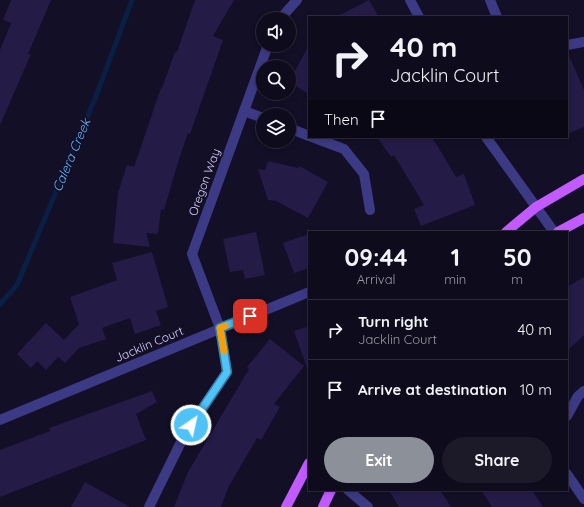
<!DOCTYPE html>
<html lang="en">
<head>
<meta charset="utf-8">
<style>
	:root { --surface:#0e0b1c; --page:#1c1929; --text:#f1f3f6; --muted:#9b9ba3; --line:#2e2b3b; --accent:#8c9099 }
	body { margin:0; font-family:Quicksand,sans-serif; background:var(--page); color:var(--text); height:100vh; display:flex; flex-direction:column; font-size:15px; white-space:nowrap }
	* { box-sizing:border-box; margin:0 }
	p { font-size:13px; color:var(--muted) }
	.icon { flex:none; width:22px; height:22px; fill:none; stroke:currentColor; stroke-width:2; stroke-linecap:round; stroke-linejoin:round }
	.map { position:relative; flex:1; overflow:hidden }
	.details { position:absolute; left:308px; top:231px; width:260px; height:260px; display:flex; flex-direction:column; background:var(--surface); border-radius:0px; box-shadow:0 2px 6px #0003,0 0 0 1px var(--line) }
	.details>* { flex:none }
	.top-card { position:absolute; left:308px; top:16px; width:260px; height:122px; border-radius:0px; box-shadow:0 2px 6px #0003,0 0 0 1px var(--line); background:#0e0b1c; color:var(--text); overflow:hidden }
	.controls { position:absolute; left:256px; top:12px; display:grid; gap:8px }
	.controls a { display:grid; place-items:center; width:40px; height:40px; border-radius:50%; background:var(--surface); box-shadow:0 2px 6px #0003,0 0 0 1px var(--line); font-size:20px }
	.pin { position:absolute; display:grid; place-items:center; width:34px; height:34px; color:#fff; margin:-17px; border-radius:8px; box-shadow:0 2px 6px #0006 }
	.me { position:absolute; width:44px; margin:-22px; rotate:34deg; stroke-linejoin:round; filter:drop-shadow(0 0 3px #0008) }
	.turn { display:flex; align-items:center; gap:14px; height:84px; padding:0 16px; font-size:18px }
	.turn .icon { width:52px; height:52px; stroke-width:2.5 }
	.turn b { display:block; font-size:28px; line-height:34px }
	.then { display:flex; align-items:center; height:38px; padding:0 16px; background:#0003; gap:8px; font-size:15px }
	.eta { display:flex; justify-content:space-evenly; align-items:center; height:68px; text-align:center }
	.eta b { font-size:24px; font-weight:700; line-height:28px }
	.cta { display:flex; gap:8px; margin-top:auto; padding:8px 16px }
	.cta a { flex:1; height:46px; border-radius:24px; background:var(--accent); color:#fff; font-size:16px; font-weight:700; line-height:46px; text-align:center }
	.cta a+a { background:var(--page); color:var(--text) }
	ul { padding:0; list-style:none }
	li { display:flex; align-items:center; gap:12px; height:60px; padding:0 16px; border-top:1px solid var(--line) }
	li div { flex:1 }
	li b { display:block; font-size:15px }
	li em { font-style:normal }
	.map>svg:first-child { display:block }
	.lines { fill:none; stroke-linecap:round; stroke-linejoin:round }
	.stream { stroke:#0a1f44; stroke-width:5 }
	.building { fill:#241b47 }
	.minor { stroke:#3d3a85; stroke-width:10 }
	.major { stroke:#c25bff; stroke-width:10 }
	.route-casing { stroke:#337fa1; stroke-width:10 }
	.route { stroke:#4fc3f7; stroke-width:7 }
	.slow { stroke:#f59e0b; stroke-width:7 }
	.labels { text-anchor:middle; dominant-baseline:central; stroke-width:4; stroke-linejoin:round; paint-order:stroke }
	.street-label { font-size:12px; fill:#d9d4ff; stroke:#130f26 }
	.water-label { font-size:13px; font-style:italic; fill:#62b6ff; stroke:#130f26 }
</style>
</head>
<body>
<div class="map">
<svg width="584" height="507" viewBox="0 0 584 507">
	<rect width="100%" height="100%" fill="#130f26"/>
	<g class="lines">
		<polyline class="stream" points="0,304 17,285 96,96 132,0"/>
	</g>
	<g class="building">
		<polygon points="11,0 51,0 28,54 31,54 0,125 0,50 11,23 3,20"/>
		<polygon points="195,0 234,0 213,36 223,40 190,134 188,133 179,159 164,210 161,209 158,234 146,233 150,247 113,243 118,193 127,165 134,167 161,88 162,88 175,52 177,52"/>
		<polygon points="369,0 379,17 336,17"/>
		<polygon points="309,45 309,94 289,82"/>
		<polygon points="567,51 584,90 584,127 567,134"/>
		<polygon points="377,137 432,137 456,177 464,174 475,205 421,226 414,209 424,205 394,155 391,157"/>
		<polygon points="268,161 298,168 299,166 328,182 308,218 276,201 268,200 258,169 265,170"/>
		<polygon points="256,232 265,275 245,279 243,270 230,272 223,239"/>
		<polygon points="309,234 309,268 294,273 283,243"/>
		<polygon points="152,252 168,307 156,311 161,325 135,334 130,318 102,328 106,339 79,348 65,363 58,357 46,370 37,361 31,368 17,354 46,323 64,340 79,324 70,297 117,280 112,263"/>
		<polygon points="584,277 584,335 567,351 567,287"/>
		<polygon points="309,326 309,368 307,368 294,331"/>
		<polygon points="270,339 304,366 274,404 280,407 261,440 257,438 229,486 221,507 174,507 188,472 249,369 247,367"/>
		<polygon points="152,391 157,402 136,414 146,440 0,497 0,450 50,431 49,428"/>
		<polygon points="85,482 130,507 71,507"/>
		<polygon points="389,490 440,490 451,507 399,507"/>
		<polygon points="481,490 532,490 543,507 492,507"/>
	</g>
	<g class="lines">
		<g class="minor">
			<polyline points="410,0 419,17"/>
			<polyline points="490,0 497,17"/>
			<polyline points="280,19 297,0"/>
			<polyline points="567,45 584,42"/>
			<polyline points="244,111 263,118"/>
			<polyline points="289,128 309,136"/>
			<polyline points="312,137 344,149 364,174 370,210"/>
			<polyline points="486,137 554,232"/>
			<polyline points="567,416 578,396 584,391"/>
			<polyline points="0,420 309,292"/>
			<polyline points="567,474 584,499"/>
			<polyline points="348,490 368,507"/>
			<polyline points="149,507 183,438 227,372 220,328 192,254 268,45"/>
		</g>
		<g class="major">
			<polyline points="506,232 536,207 584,179"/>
			<polyline points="558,232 584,218"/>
			<polyline points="286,507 309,463"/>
			<polyline points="323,507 331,490"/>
		</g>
	</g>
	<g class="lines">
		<defs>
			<polyline id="route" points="191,425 227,372 220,328 250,316"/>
		</defs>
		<use href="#route" class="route-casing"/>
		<use href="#route" class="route"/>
		<polyline class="slow" points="224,351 220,328 225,326"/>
	</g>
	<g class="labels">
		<g class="street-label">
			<text transform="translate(204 182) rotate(-70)">Oregon Way</text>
			<text transform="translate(149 344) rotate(-23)">Jacklin Court</text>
		</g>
		<g class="water-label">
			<text transform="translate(71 155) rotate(-67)">Calera Creek</text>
		</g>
	</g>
</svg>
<div class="controls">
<a><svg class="icon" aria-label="sound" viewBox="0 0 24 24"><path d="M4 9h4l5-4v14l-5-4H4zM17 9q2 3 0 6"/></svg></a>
<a><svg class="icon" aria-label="search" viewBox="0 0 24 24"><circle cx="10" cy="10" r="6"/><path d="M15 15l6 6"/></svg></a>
<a><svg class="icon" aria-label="layers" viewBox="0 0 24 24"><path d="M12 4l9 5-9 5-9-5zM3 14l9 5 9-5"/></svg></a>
</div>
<div class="pin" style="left:250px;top:316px;background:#d93025"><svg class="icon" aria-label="arrive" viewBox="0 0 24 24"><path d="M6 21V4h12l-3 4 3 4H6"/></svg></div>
<svg class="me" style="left:191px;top:425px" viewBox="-20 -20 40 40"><circle r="17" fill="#4fc3f7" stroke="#fff" stroke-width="3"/><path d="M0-11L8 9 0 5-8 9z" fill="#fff"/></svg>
<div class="top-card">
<div class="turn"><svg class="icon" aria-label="right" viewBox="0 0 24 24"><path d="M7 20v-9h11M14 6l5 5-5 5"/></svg><div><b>40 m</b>Jacklin Court</div></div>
<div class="then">Then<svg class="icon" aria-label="arrive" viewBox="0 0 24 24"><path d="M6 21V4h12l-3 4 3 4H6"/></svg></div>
</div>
<section class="details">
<div class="eta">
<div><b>09:44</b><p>Arrival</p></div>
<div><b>1</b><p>min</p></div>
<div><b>50</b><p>m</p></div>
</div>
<ul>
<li><svg class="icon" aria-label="right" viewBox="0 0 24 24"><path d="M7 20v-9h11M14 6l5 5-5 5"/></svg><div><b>Turn right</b><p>Jacklin Court</p></div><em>40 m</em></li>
<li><svg class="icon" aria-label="arrive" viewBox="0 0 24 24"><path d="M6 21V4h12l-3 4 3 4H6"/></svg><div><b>Arrive at destination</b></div><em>10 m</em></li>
</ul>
<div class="cta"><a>Exit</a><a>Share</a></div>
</section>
</div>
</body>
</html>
